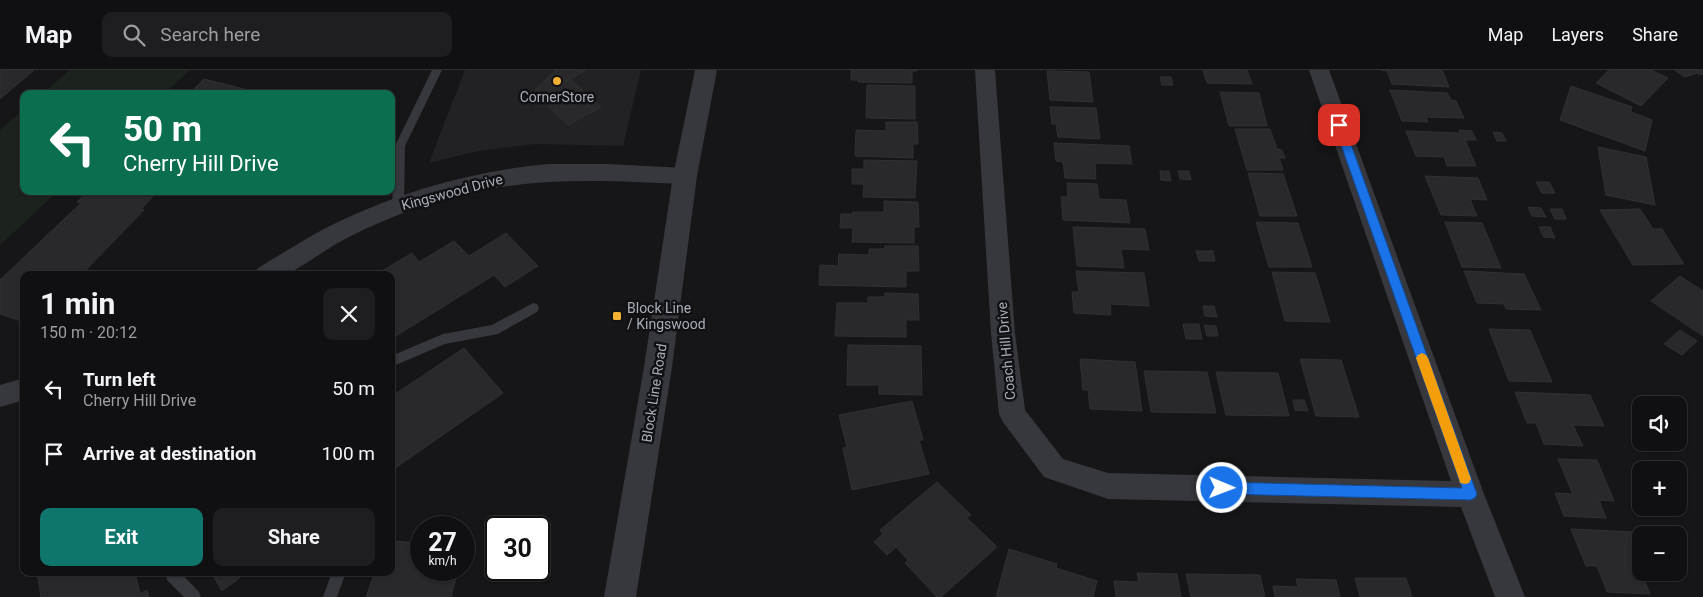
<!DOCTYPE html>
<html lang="en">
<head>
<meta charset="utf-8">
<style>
	:root { --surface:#101012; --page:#1e1e20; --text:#f1f3f6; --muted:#9c9d9f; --line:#303032; --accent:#0f766e }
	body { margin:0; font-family:Roboto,sans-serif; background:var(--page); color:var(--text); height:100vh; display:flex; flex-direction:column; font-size:19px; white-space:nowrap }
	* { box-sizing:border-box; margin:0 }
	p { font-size:16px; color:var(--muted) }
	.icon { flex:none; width:28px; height:28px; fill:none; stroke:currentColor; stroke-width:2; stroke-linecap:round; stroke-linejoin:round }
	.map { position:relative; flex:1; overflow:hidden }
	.side { position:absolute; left:20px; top:201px; width:375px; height:305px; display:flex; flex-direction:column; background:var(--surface); border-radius:10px; box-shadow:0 1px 4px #0004,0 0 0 1px var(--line) }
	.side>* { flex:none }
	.guide { position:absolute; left:20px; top:20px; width:375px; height:105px; border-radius:10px; box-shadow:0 1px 4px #0004,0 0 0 1px var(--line); background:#0b6e4f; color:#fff; overflow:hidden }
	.fabs { position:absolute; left:1632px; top:326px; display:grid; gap:10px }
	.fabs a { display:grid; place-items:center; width:55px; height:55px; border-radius:10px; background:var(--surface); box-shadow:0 1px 4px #0004,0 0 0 1px var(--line); font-size:25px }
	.speed { position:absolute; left:410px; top:446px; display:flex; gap:10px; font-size:25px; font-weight:700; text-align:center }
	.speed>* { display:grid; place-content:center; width:65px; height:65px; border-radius:50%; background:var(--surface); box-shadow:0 1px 4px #0004,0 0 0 1px var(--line); line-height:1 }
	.speed small { font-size:12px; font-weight:400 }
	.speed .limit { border:2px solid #111; border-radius:8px; background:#fff; color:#111 }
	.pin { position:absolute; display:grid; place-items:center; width:42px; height:42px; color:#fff; margin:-21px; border-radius:10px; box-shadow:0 2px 8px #0006 }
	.me { position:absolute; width:55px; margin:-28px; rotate:91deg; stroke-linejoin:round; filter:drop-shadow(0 0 4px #0008) }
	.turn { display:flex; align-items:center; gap:18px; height:105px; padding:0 20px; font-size:22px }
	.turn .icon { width:65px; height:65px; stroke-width:2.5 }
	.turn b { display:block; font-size:35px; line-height:42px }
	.round { display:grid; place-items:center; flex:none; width:52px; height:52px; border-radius:10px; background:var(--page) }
	.head { display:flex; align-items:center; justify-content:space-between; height:85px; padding:0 20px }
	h1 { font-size:30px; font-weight:700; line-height:38px }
	.button { display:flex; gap:10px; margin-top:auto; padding:10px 20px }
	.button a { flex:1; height:58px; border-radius:10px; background:var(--accent); color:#fff; font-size:20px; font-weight:700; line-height:58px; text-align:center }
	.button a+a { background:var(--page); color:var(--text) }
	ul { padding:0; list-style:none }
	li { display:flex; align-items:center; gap:15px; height:65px; padding:0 20px }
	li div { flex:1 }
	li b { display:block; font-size:19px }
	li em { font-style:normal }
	header { display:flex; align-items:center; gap:30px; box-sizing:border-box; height:70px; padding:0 25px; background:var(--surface); border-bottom:1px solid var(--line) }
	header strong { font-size:24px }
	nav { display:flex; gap:28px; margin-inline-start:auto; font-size:18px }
	.search { width:350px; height:45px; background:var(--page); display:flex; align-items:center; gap:12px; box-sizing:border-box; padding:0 18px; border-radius:10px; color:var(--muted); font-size:19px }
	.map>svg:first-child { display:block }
	.built { fill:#222225 }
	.green { fill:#1c231d }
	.building { fill:#29292c; stroke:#303034 }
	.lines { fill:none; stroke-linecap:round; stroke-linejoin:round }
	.service { fill:#37383d; fill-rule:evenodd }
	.minor { fill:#37383d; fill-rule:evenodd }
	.tertiary { fill:#37383d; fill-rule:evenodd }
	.route { fill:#1a73e8; stroke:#114b97 }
	.slow { fill:#f59e0b }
	.poi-dot { fill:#f2b134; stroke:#111113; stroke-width:2 }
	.labels { text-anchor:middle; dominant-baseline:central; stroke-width:5; stroke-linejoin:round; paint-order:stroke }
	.poi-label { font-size:14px; fill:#a8adb8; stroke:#111113 }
	.street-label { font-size:14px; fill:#a8adb8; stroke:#111113 }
</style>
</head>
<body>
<header>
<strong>Map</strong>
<div class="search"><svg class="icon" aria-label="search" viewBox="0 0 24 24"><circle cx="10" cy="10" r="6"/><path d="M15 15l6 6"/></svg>Search here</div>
<nav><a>Map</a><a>Layers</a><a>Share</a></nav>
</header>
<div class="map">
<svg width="1703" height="527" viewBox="0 0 1703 527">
	<rect width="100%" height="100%" fill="#161618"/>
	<polygon class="built" points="465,0 641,0 623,76 535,74 478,81 429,93"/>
	<g class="green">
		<polygon points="70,0 190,0 164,24 42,24"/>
		<polygon points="24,39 24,121 58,121 0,175 0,60"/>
	</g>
	<g class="building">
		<polygon points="0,0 34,0 0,29"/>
		<polygon points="556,0 586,0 541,25 535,20"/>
		<polygon points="851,0 917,0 917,1 912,1 912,13 858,12 858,10 851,10"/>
		<polygon points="1203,0 1247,0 1252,14 1207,13"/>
		<polygon points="1381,0 1442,0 1449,17 1392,14 1387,1"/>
		<polygon points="1609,0 1651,0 1668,8 1641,36 1596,13"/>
		<polygon points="1675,0 1703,0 1703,4 1700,5 1698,3 1684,7"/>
		<polygon points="1047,1 1089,2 1093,32 1050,30"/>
		<polygon points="1160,7 1171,7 1173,15 1162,15"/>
		<polygon points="204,9 256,22 255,24 189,24"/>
		<polygon points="570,9 601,37 568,55 538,26"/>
		<polygon points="867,15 915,16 915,49 866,48"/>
		<polygon points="1571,16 1632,37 1631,42 1652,50 1645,81 1560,50"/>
		<polygon points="1390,20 1447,23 1451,30 1456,31 1464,48 1426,47 1428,52 1402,51"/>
		<polygon points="1220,22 1259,23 1267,56 1229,56"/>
		<polygon points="1050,37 1096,38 1100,69 1058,67 1056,54 1052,54"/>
		<polygon points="886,52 917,52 918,74 913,74 913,88 855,86 856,60 886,61"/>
		<polygon points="1235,59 1270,59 1277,79 1282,80 1285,88 1279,88 1283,100 1247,100"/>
		<polygon points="1459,60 1472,61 1476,70 1465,70 1476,96 1447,96 1444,87 1416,86 1406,61 1460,63"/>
		<polygon points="1493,62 1502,63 1506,71 1497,71"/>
		<polygon points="1054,73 1129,76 1132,94 1095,93 1096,109 1065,108 1063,92 1056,91"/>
		<polygon points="1598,77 1646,87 1655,135 1606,125"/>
		<polygon points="864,90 917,91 915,128 863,127 864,114 852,114 852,99 864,99"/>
		<polygon points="1160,101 1169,101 1171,111 1161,110"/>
		<polygon points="1178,101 1189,101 1191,110 1180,109"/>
		<polygon points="1248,103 1283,104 1297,146 1260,146"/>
		<polygon points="1425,106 1478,108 1487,130 1470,129 1477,146 1441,145"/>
		<polygon points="1536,112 1549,112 1555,123 1542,123"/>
		<polygon points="1067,113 1097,114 1099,129 1126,130 1130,153 1063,150 1061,127 1068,127"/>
		<polygon points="88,121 158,121 141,139 144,140 81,205 24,205 24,252 0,244 0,210 81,133 77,132"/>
		<polygon points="884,131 918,132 919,157 914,157 914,173 852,172 853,158 840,158 841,144 853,144 853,142 884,142"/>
		<polygon points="1528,137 1541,138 1546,147 1532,146"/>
		<polygon points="1550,139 1562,139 1566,149 1555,149"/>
		<polygon points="1640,139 1653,159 1662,159 1684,194 1633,195 1600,140"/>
		<polygon points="1256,152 1298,153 1312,197 1269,197"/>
		<polygon points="1445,152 1482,153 1501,198 1462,197"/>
		<polygon points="1073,157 1145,159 1149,180 1121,179 1124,198 1077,196"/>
		<polygon points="1539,157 1550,157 1555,168 1544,167"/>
		<polygon points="506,163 538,196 505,217 494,205 391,269 391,205 375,205 412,183 419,192 454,171 469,186"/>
		<polygon points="885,176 918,176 919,201 906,201 906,217 819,215 820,195 838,196 839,184 869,185 869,179 885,179"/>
		<polygon points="1196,181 1213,181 1215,191 1199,191"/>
		<polygon points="1076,201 1144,203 1149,236 1110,234 1111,245 1074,243 1072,222 1079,222"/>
		<polygon points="1464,201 1524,204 1541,240 1506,239 1504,234 1477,233"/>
		<polygon points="1272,202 1315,203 1330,252 1285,251"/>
		<polygon points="1680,206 1703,221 1703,266 1651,231"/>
		<polygon points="885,223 918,224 919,250 906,250 906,267 835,266 837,233 868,233 868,227 885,227"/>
		<polygon points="1203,236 1214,236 1217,247 1205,246"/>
		<polygon points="1183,254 1199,254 1202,269 1186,269"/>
		<polygon points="1204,255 1216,256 1218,266 1207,266"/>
		<polygon points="1489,259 1530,260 1552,312 1509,311"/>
		<polygon points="1680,260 1697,271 1682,285 1664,274"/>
		<polygon points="848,275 921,276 922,325 879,324 879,315 847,315"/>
		<polygon points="464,278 503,323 391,401 391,327"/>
		<polygon points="1080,289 1135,292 1142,341 1090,339 1088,320 1083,320"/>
		<polygon points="1300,289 1341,290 1359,347 1316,346"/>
		<polygon points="1144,301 1207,302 1216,343 1151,342"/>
		<polygon points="1216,302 1278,303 1289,346 1226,345"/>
		<polygon points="1515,322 1590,325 1604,356 1573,355 1583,376 1544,374 1536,353 1527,353"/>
		<polygon points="1293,330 1304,330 1308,341 1295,340"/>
		<polygon points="912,331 923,370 919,370 929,404 852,420 843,378 847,377 839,345"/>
		<polygon points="1558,389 1597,390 1614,431 1599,430 1606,448 1564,446 1555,423 1573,424"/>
		<polygon points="937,412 971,445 967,448 997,477 941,527 937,527 905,493 908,490 896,477 887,485 874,472 883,464 880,460"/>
		<polygon points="1571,459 1656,463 1657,465 1641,465 1641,498 1639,497 1650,524 1607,522 1597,496 1586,496"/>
		<polygon points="391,471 421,473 421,500 458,500 451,527 366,527 375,502 391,502"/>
		<polygon points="1009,479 1057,494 1056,498 1097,511 1093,527 996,527"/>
		<polygon points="37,502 135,502 140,524 147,520 149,527 41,527"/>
		<polygon points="211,502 247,502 222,521"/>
		<polygon points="1137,503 1177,504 1181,527 1116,527 1114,511 1139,512"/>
		<polygon points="1186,504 1260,505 1265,527 1191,527"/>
		<polygon points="1355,508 1406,508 1412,527 1360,527"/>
		<polygon points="1296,509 1336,510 1340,527 1275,527 1273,516 1298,517"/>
	</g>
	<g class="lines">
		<g class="service">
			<polygon points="432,0 442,0 405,76 404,136 398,140 392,136 395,76"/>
			<polygon points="533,233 537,234 539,238 537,242 498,264 445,274 391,297 391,286 443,264 492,255"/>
			<polygon points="165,502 180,502 199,522 201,527 184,527 167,510"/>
			<polygon points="332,502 346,502 337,527 323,527"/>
		</g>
		<g class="minor">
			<polygon points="975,0 995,0 1015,263 1025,340 1063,389 1108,403 1451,411 1309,0 1329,0 1484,424 1525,527 1495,527 1461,437 1108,429 1044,407 1003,352 999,344 991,263"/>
			<path d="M549,94H608L685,98L693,100L696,106L693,112L685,114C589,110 513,105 419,137C391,147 363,159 336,174C326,180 293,203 284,205C275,207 264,205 254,205L258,198C285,182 312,164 340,151C405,120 478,100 549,94Z"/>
			<polygon points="24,308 24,330 0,337 0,315"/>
		</g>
		<polygon class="tertiary" points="695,0 717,0 697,106 672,297 636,527 604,527 644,297 673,106"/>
	</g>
	<polygon class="route" points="1339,52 1344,55 1477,424 1475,428 1470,430 1222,424 1217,422 1216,418 1217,414 1222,412 1462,418 1334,55"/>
	<polygon class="slow" points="1422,283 1426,285 1428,288 1471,409 1469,413 1465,414 1460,413 1459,409 1416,288 1418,285"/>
	<g class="poi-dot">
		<circle cx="557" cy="11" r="5"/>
		<rect x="612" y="241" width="10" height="10" rx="2.5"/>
	</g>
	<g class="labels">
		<g class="poi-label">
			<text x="557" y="27">CornerStore</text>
			<text x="627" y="238" text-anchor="start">Block Line<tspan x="627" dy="16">/ Kingswood</tspan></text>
		</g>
		<g class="street-label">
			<text transform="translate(452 122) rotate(-15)">Kingswood Drive</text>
			<text transform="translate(1006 281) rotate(-95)">Coach Hill Drive</text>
			<text transform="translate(654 323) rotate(-81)">Block Line Road</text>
		</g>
	</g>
</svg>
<div class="fabs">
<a><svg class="icon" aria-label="sound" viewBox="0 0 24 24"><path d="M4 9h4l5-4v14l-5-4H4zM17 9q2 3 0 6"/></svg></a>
<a>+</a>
<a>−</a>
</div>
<div class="speed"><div>27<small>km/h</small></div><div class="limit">30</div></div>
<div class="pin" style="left:1339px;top:55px;background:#d93025"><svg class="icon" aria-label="arrive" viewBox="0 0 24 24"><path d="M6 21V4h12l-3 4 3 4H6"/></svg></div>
<svg class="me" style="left:1222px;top:418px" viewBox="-20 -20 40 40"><circle r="17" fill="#1a73e8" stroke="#fff" stroke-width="3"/><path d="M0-11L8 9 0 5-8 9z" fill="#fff"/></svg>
<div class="guide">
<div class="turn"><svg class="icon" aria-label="left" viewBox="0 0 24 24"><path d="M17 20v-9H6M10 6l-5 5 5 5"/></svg><div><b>50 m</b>Cherry Hill Drive</div></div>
</div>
<section class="side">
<div class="head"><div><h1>1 min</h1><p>150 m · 20:12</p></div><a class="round"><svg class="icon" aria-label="close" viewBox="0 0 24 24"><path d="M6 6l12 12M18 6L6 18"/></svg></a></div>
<ul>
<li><svg class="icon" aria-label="left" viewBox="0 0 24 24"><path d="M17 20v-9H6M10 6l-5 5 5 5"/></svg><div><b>Turn left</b><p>Cherry Hill Drive</p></div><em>50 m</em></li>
<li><svg class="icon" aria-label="arrive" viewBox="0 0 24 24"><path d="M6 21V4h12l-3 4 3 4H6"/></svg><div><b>Arrive at destination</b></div><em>100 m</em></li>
</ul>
<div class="button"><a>Exit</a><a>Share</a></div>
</section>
</div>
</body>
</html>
